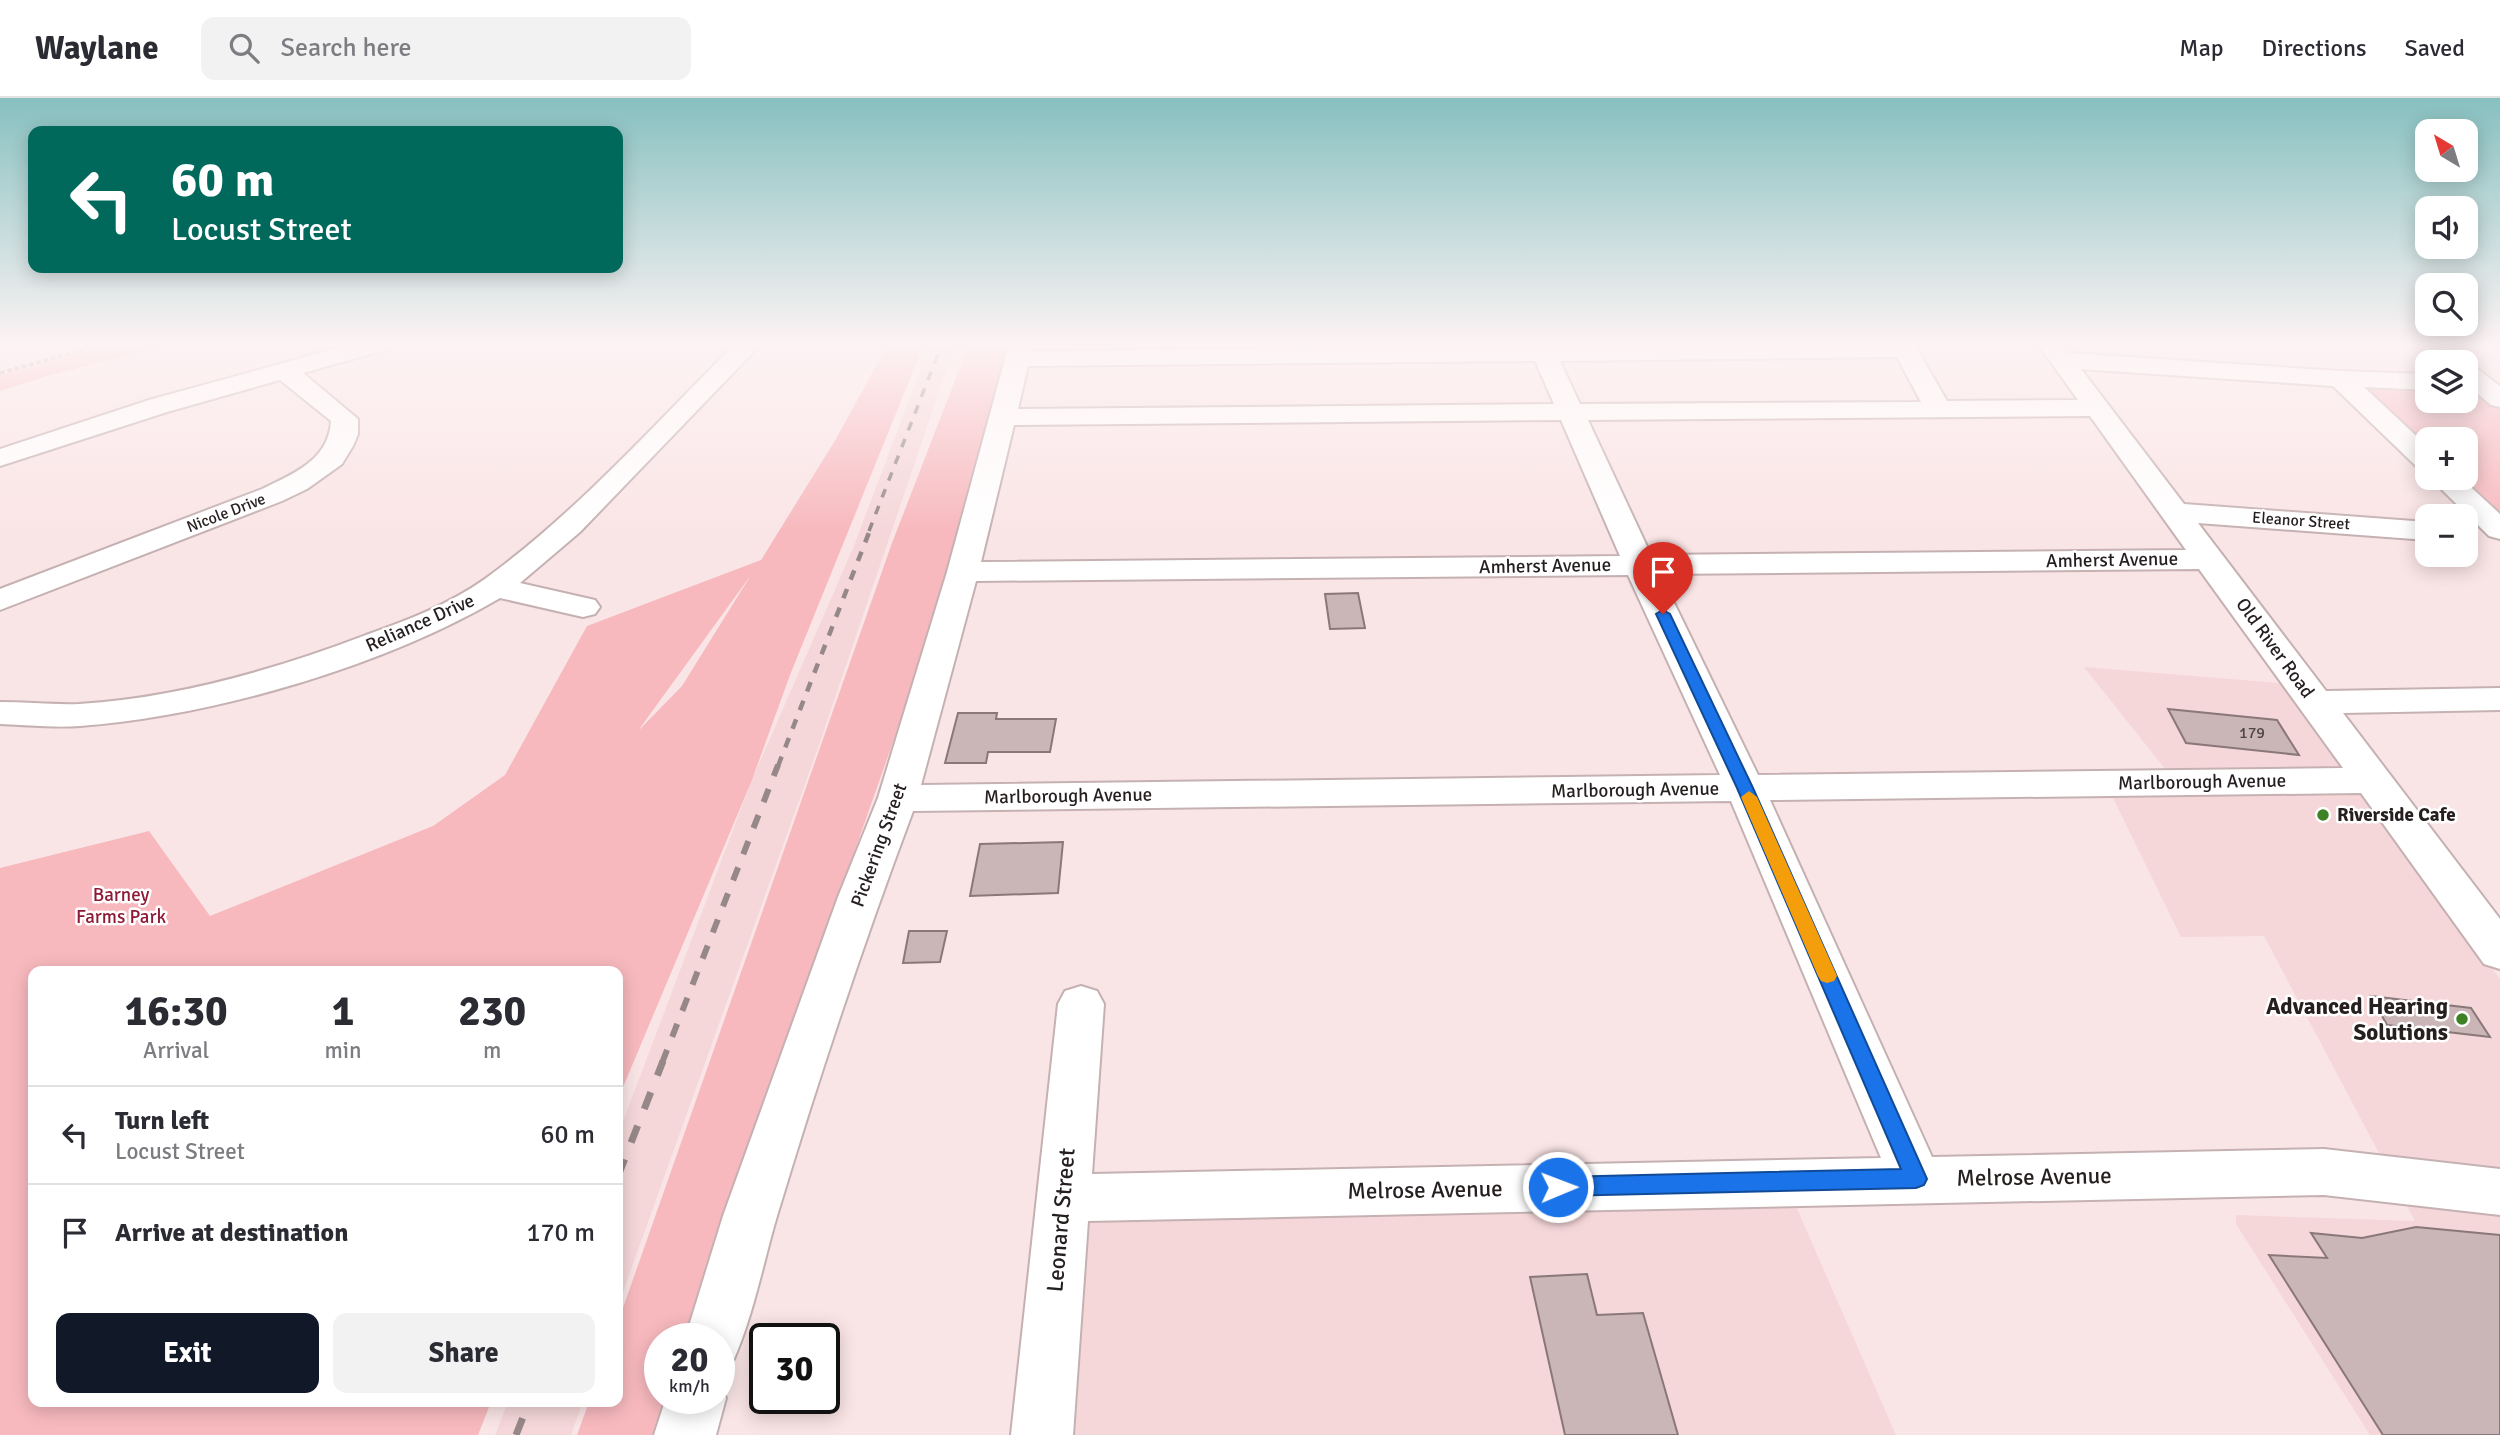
<!DOCTYPE html>
<html lang="en">
<head>
<meta charset="utf-8">
<style>
	:root { --surface:#fff; --page:#f2f2f3; --text:#2b2b33; --muted:#7c7c81; --line:#e1e1e2; --accent:#111827 }
	body { margin:0; font-family:Signika,sans-serif; background:var(--page); color:var(--text); height:100vh; display:flex; flex-direction:column; font-size:26px; white-space:nowrap }
	* { box-sizing:border-box; margin:0 }
	p { font-size:23px; color:var(--muted) }
	.icon { flex:none; width:38px; height:38px; fill:none; stroke:currentColor; stroke-width:2; stroke-linecap:round; stroke-linejoin:round }
	.map { position:relative; flex:1; overflow:hidden }
	.sheet { position:absolute; left:28px; top:868px; width:595px; height:441px; display:flex; flex-direction:column; background:var(--surface); border-radius:14px; box-shadow:0 4px 18px #0003 }
	.sheet>* { flex:none }
	.hud { position:absolute; left:28px; top:28px; width:595px; height:147px; border-radius:14px; box-shadow:0 4px 18px #0003; background:#00695c; color:#fff; overflow:hidden }
	.needle { width:46px; rotate:322deg }
	.controls { position:absolute; left:2415px; top:21px; display:grid; gap:14px }
	.controls a { display:grid; place-items:center; width:63px; height:63px; border-radius:14px; background:var(--surface); box-shadow:0 4px 18px #0003; font-size:35px }
	.speed { position:absolute; left:644px; top:1225px; display:flex; gap:14px; font-size:35px; font-weight:700; text-align:center }
	.speed>* { display:grid; place-content:center; width:91px; height:91px; border-radius:50%; background:var(--surface); box-shadow:0 4px 18px #0003; line-height:1 }
	.speed small { font-size:18px; font-weight:400 }
	.speed .limit { border:4px solid #111; border-radius:10px; background:#fff; color:#111 }
	.pin { position:absolute; display:grid; place-items:center; width:60px; height:60px; color:#fff; margin:-72px -30px; border-radius:50% 50% 50% 0; rotate:-45deg; box-shadow:0 0 7px #0007 }
	.pin .icon { rotate:45deg }
	.me { position:absolute; width:77px; margin:-38px; rotate:89deg; stroke-linejoin:round; filter:drop-shadow(0 0 5px #0008) }
	.turn { display:flex; align-items:center; gap:24px; height:147px; padding:0 28px; font-size:32px }
	.turn .icon { width:91px; height:91px; stroke-width:2.5 }
	.turn b { display:block; font-size:49px; line-height:60px }
	.eta { display:flex; justify-content:space-evenly; align-items:center; height:119px; text-align:center }
	.eta b { font-size:42px; font-weight:800; line-height:49px }
	.primary-button { display:flex; gap:14px; margin-top:auto; padding:14px 28px }
	.primary-button a { flex:1; height:80px; border-radius:14px; background:var(--accent); color:#fff; font-size:28px; font-weight:800; line-height:80px; text-align:center }
	.primary-button a+a { background:var(--page); color:var(--text) }
	ul { padding:0; list-style:none }
	li { display:flex; align-items:center; gap:21px; height:98px; padding:0 28px; border-top:2px solid var(--line) }
	li div { flex:1 }
	li b { display:block; font-size:26px }
	li em { font-style:normal }
	header { display:flex; align-items:center; gap:42px; box-sizing:border-box; height:98px; padding:0 35px; background:var(--surface); border-bottom:2px solid var(--line) }
	header strong { font-size:33px }
	nav { display:flex; gap:38px; margin-inline-start:auto; font-size:24px }
	.search { width:490px; height:63px; background:var(--page); display:flex; align-items:center; gap:18px; box-sizing:border-box; padding:0 24px; border-radius:14px; color:var(--muted); font-size:26px }
	.map>svg:first-child { display:block }
	.built { fill:#f5d7d9 }
	.green { fill:#f7b9be; fill-rule:evenodd }
	.building { fill:#cab5b7; stroke:#8a7879; stroke-width:2 }
	.lines { fill:none; stroke-linecap:round; stroke-linejoin:round }
	.minor-casing { stroke:#c5b1b2; stroke-width:4 }
	.path { stroke:#ad9d9e; stroke-width:3.5; stroke-dasharray:5 2.5; stroke-linecap:butt }
	.minor { fill:#fff; fill-rule:evenodd }
	.rail-far3 { stroke:#968888; stroke-width:3.5; stroke-dasharray:9 9; stroke-linecap:butt }
	.rail-far2 { stroke:#968888; stroke-width:4.5; stroke-dasharray:10 10; stroke-linecap:butt }
	.rail-far1 { stroke:#968888; stroke-width:6; stroke-dasharray:14 14; stroke-linecap:butt }
	.rail { stroke:#968888; stroke-width:7; stroke-dasharray:18 18; stroke-linecap:butt }
	.route { fill:#1a73e8; stroke:#114b97; stroke-width:2 }
	.slow { fill:#f59e0b }
	.poi-dot { fill:#3e8225; stroke:#fff; stroke-width:2.5 }
	.labels { text-anchor:middle; dominant-baseline:central; stroke-width:5; stroke-linejoin:round; paint-order:stroke }
	.far-street-label { font-size:16px; fill:#261f1f; stroke:#fff }
	.number-label { font-size:16px; fill:#4f4445 }
	.street-label { font-size:19px; fill:#261f1f; stroke:#fff }
	.poi-label { font-size:19px; font-weight:bold; fill:#261f1f; stroke:#fff; text-anchor:start }
	.park-label { font-size:19px; fill:#8e1936; stroke:#fff }
	.near-poi-label { font-size:23px; font-weight:bold; fill:#261f1f; stroke:#fff; text-anchor:end }
	.near-street-label { font-size:23px; fill:#261f1f; stroke:#fff }
</style>
</head>
<body>
<header>
<strong>Waylane</strong>
<div class="search"><svg class="icon" aria-label="search" viewBox="0 0 24 24"><circle cx="10" cy="10" r="6"/><path d="M15 15l6 6"/></svg>Search here</div>
<nav><a>Map</a><a>Directions</a><a>Saved</a></nav>
</header>
<div class="map">
<svg width="2500" height="1337" viewBox="0 0 2500 1337">
	<rect width="100%" height="100%" fill="#fae5e6"/>
	<g class="built">
		<polygon points="930,246 958,246 949,264 819,647 618,1208 618,1037 751,684 854,448"/>
		<polygon points="2084,569 2279,585 2500,881 2500,1337 2370,1337 2236,1126 2236,1117 2415,1123 2264,838 2181,839 2113,700 2185,696"/>
		<polygon points="1792,1099 1896,1337 1059,1337 1077,1125"/>
		<polygon points="508,1304 583,1304 571,1337 495,1337"/>
	</g>
	<g class="green">
		<polygon points="112,246 174,246 47,278 0,293 0,277"/>
		<path d="M888,246H924L790,577L752,682L618,1001V873H33V1304H491L478,1337H0V770L149,733L210,818L433,728L505,677L587,528L761,462L836,341ZM751,477L682,588L640,631V630Z"/>
		<polygon points="969,246 1011,246 920,567 715,1151 688,1241 660,1241 660,1300 669,1300 658,1337 577,1337 589,1304 618,1304 618,1224 892,445"/>
		<polygon points="2366,285 2427,289 2427,303 2466,303 2466,291 2479,295 2500,311 2500,415 2461,380 2466,380 2466,341 2427,341 2427,349 2361,289"/>
	</g>
	<g class="building">
		<polygon points="1358,495 1365,530 1330,531 1325,496"/>
		<polygon points="2168,611 2277,622 2299,657 2186,645"/>
		<polygon points="958,615 997,615 996,621 1056,621 1050,654 988,654 986,665 945,665"/>
		<polygon points="1063,744 1058,795 970,798 980,746"/>
		<polygon points="909,833 947,833 940,864 903,865"/>
		<polygon points="2371,898 2471,910 2490,939 2387,927"/>
		<polygon points="2416,1129 2500,1137 2500,1337 2383,1337 2269,1157 2327,1160 2311,1135 2362,1140"/>
		<polygon points="1587,1176 1597,1217 1643,1215 1678,1337 1565,1337 1530,1179"/>
	</g>
	<g class="lines">
		<defs>
			<g id="minor">
				<path d="M352,246H391L388,251L303,275L358,321V336L353,348L342,366L307,391L282,403L0,512V491L262,391C293,376 329,362 331,323L280,282L167,314L0,368V351L149,302Z"/>
				<path d="M735,246H761L580,434L520,485L595,502L600,509L595,516L583,519L500,500C384,568 214,618 80,628C54,630 26,627 0,626V604C26,604 53,607 79,606C177,600 274,572 366,537C406,523 450,506 485,481C577,414 655,326 735,246Z"/>
				<path d="M1009,246H1033L1031,253L1529,248L1528,246H1552L1553,248L1914,246L1947,303L2078,302L2038,246H2062L2069,255L2340,273L2427,276V292L2364,289L2427,348V371L2417,369L2333,288L2081,271L2184,406L2427,424V442L2198,425L2326,593L2500,590V612L2343,615L2500,821V871L2484,866L2361,695L1770,702L1932,1059L2324,1051L2500,1071V1117L2324,1097L1088,1123L1073,1337H1011L1058,906L1065,893L1081,888L1097,893L1104,906L1092,1076L1881,1060L1731,703L913,713C863,846 818,982 777,1118C763,1165 754,1215 734,1261L719,1267V1241H685L723,1118L838,799L878,700L947,474ZM1897,259L1921,304L1580,306L1560,263ZM1535,263L1554,306L1018,311L1028,268ZM2090,318L2186,452L1651,457L1588,322ZM1561,322L1620,458L981,464L1014,327ZM2199,471L2343,670L1758,677L1660,476ZM1628,477L1720,677L921,687L976,483Z"/>
				<polygon points="2417,246 2445,246 2465,264 2438,264"/>
				<polygon points="2466,267 2475,269 2500,288 2500,309 2491,307 2466,286"/>
				<polygon points="2430,380 2461,380 2500,416 2500,441 2489,438"/>
				<polygon points="719,1284 726,1300 716,1337 654,1337 666,1300 719,1300"/>
			</g>
		</defs>
		<use href="#minor" class="minor-casing"/>
		<polyline class="path" points="0,275 104,246"/>
		<use href="#minor" class="minor"/>
		<polyline class="rail-far3" points="869,433 942,246"/>
		<polyline class="rail-far2" points="778,668 870,432"/>
		<polyline class="rail-far1" points="662,965 778,667"/>
		<g class="rail">
			<polyline points="618,1078 663,963"/>
			<polyline points="516,1337 529,1304"/>
		</g>
	</g>
	<linearGradient id="sky" x2="0" y2="1"><stop stop-color="#87c0c0"/><stop offset="0.57" stop-color="#fdf3f4"/><stop offset="1" stop-color="#fdf3f4" stop-opacity="0"/></linearGradient>
	<rect width="2500" height="433" fill="url(#sky)"/>
	<polygon class="route" points="1663,512 1670,516 1753,690 1927,1081 1924,1087 1916,1090 1558,1098 1551,1096 1547,1089 1551,1082 1558,1079 1901,1071 1737,690 1656,516"/>
	<polygon class="slow" points="1749,693 1757,699 1837,878 1834,883 1827,885 1821,883 1818,878 1741,699"/>
	<g class="poi-dot">
		<circle cx="2323" cy="717" r="7"/>
		<circle cx="2462" cy="921" r="7"/>
	</g>
	<g class="labels">
		<g class="far-street-label">
			<text transform="translate(226 415) rotate(-21)">Nicole Drive</text>
			<text transform="translate(2301 423) rotate(4)">Eleanor Street</text>
		</g>
		<g class="number-label">
			<text x="2252" y="635">179</text>
		</g>
		<g class="street-label">
			<text transform="translate(2112 462) rotate(-1)">Amherst Avenue</text>
			<text transform="translate(1545 468) rotate(-1)">Amherst Avenue</text>
			<text transform="translate(420 525) rotate(-24)">Reliance Drive</text>
			<text transform="translate(2275 550) rotate(54)">Old River Road</text>
			<text transform="translate(2202 684) rotate(-1)">Marlborough Avenue</text>
			<text transform="translate(1635 692) rotate(-1)">Marlborough Avenue</text>
			<text transform="translate(1068 698) rotate(-1)">Marlborough Avenue</text>
			<text transform="translate(879 747) rotate(-70)">Pickering Street</text>
		</g>
		<g class="poi-label">
			<text x="2337" y="717">Riverside Cafe</text>
		</g>
		<g class="park-label">
			<text x="121" y="797">Barney<tspan x="121" dy="22">Farms Park</tspan></text>
		</g>
		<g class="near-poi-label">
			<text x="2448" y="908">Advanced Hearing<tspan x="2448" dy="26">Solutions</tspan></text>
		</g>
		<g class="near-street-label">
			<text transform="translate(2034 1079) rotate(-1)">Melrose Avenue</text>
			<text transform="translate(1425 1092) rotate(-1)">Melrose Avenue</text>
			<text transform="translate(1061 1122) rotate(-85)">Leonard Street</text>
		</g>
	</g>
</svg>
<div class="controls">
<a><svg class="needle" viewBox="-14 -14 28 28"><path d="M0-13l5 13h-10z" fill="#e53935"/><path d="M0 13l5-13h-10z" fill="#7c7c81"/></svg></a>
<a><svg class="icon" aria-label="sound" viewBox="0 0 24 24"><path d="M4 9h4l5-4v14l-5-4H4zM17 9q2 3 0 6"/></svg></a>
<a><svg class="icon" aria-label="search" viewBox="0 0 24 24"><circle cx="10" cy="10" r="6"/><path d="M15 15l6 6"/></svg></a>
<a><svg class="icon" aria-label="layers" viewBox="0 0 24 24"><path d="M12 4l9 5-9 5-9-5zM3 14l9 5 9-5"/></svg></a>
<a>+</a>
<a>−</a>
</div>
<div class="speed"><div>20<small>km/h</small></div><div class="limit">30</div></div>
<div class="pin" style="left:1663px;top:516px;background:#d93025"><svg class="icon" aria-label="arrive" viewBox="0 0 24 24"><path d="M6 21V4h12l-3 4 3 4H6"/></svg></div>
<svg class="me" style="left:1558px;top:1089px" viewBox="-20 -20 40 40"><circle r="17" fill="#1a73e8" stroke="#fff" stroke-width="3"/><path d="M0-11L8 9 0 5-8 9z" fill="#fff"/></svg>
<div class="hud">
<div class="turn"><svg class="icon" aria-label="left" viewBox="0 0 24 24"><path d="M17 20v-9H6M10 6l-5 5 5 5"/></svg><div><b>60 m</b>Locust Street</div></div>
</div>
<section class="sheet">
<div class="eta">
<div><b>16:30</b><p>Arrival</p></div>
<div><b>1</b><p>min</p></div>
<div><b>230</b><p>m</p></div>
</div>
<ul>
<li><svg class="icon" aria-label="left" viewBox="0 0 24 24"><path d="M17 20v-9H6M10 6l-5 5 5 5"/></svg><div><b>Turn left</b><p>Locust Street</p></div><em>60 m</em></li>
<li><svg class="icon" aria-label="arrive" viewBox="0 0 24 24"><path d="M6 21V4h12l-3 4 3 4H6"/></svg><div><b>Arrive at destination</b></div><em>170 m</em></li>
</ul>
<div class="primary-button"><a>Exit</a><a>Share</a></div>
</section>
</div>
</body>
</html>
